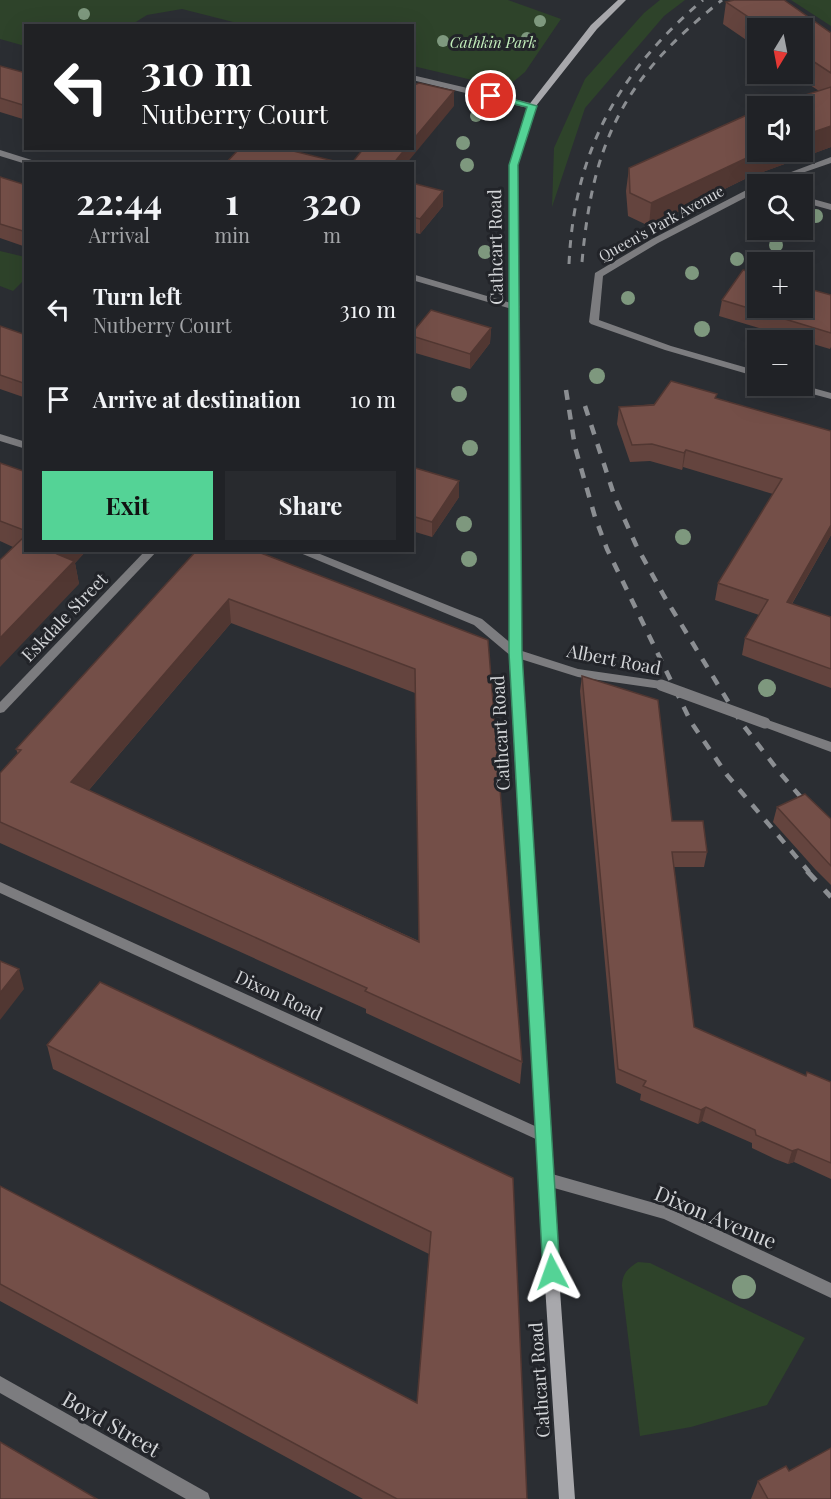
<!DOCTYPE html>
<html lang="en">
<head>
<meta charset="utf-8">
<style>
	:root { --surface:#202226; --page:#282a2e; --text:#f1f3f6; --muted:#a2a4a7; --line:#3d3f43; --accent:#54d396 }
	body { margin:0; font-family:"Playfair Display",serif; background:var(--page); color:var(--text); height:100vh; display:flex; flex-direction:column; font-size:22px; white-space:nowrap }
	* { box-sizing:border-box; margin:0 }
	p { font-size:20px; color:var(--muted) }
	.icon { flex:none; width:33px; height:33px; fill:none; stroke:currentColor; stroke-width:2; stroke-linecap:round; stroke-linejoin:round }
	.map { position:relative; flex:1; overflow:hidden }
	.drawer { position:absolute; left:24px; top:162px; width:390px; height:390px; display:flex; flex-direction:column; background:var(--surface); border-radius:0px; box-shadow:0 6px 24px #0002,0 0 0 2px var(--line) }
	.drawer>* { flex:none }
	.top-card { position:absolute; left:24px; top:24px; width:390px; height:126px; border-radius:0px; box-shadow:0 6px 24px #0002,0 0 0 2px var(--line); background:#202124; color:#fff; overflow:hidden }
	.needle { width:39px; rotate:190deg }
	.tools { position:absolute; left:747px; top:18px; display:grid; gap:12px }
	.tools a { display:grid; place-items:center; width:66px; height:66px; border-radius:0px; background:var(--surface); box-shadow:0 6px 24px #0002,0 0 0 2px var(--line); font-size:30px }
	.pin { position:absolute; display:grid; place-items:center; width:51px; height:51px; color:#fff; margin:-26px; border:3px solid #fff; border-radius:50%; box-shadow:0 2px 6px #0007 }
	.me { position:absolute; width:66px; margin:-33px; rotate:356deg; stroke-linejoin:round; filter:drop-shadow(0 0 4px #0008) }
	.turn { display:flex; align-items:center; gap:21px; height:126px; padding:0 18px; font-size:27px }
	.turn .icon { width:78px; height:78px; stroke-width:2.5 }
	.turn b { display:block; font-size:42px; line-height:51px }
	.eta { display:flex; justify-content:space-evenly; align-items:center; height:102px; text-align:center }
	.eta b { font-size:36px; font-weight:700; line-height:42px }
	.button { display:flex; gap:12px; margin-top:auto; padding:12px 18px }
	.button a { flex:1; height:69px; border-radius:0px; background:var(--accent); color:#111; font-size:24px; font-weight:700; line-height:69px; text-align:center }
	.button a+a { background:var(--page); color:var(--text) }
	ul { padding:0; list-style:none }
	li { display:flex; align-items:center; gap:18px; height:90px; padding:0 18px }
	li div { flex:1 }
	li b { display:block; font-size:22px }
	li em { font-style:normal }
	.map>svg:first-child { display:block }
	.green { fill:#2e432a }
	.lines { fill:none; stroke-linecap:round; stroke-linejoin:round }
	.street { fill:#7c7c7f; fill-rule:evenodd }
	.secondary { fill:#a8a8ac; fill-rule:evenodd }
	.rail-far2 { stroke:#8b8e92; stroke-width:3; stroke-dasharray:8 8; stroke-linecap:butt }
	.rail-far1 { stroke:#8b8e92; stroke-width:4.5; stroke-dasharray:10 10; stroke-linecap:butt }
	.rail { stroke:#8b8e92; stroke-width:5; stroke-dasharray:13 13; stroke-linecap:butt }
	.street-bridge { stroke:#7c7c7f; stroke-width:11 }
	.tree { fill:#7e987e }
	.wall { fill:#64443e; fill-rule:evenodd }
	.shaded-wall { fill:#513732 }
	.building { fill:#744f48; stroke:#513732; stroke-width:1.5; fill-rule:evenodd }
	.route { fill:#54d396; stroke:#378962; stroke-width:1.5 }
	.labels { text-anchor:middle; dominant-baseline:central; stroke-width:6; stroke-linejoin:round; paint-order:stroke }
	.far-park-label { font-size:15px; font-style:italic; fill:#c2eebb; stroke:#222429 }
	.far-street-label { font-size:15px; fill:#d3d5d8; stroke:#222429 }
	.street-label { font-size:18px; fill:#d3d5d8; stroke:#222429 }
	.near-street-label { font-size:21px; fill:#d3d5d8; stroke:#222429 }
</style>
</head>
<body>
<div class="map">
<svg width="831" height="1499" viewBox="0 0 831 1499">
	<rect width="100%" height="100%" fill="#2b2e33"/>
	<g class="green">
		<polygon points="0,0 508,0 561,19 525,72 506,88 413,66 412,26 245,25 182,9 147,15 131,25 26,26 25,46 0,39"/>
		<polygon points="660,0 685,0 664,16 585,108 552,207 554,148 585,79 644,13"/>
		<polygon points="791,0 831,0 831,26"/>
		<polygon points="0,251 25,257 25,279 13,291 0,286"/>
		<path d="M638,1262L650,1263L805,1338L767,1405L691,1427L640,1436L622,1286C622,1274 628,1268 638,1262Z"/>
	</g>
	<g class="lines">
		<g class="street">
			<polygon points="412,75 535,104 536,106 532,109 412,80"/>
			<polygon points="0,150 38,162 39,164 26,164 0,156"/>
			<polygon points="831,157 831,163 770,184 759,184"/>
			<polygon points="758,184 758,191 658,243 603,276 599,320 671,346 758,371 758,377 665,350 591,324 589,322 595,273 652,239"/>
			<polygon points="802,196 831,204 831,210 802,202"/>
			<polygon points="412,274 518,305 520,307 515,310 512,309 412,280"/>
			<polygon points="802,385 831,393 831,399 790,388 789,386"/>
			<polygon points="0,434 26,442 26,449 0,441"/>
			<polygon points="146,550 158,550 4,712 0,713 0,702"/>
			<polygon points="293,550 310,550 482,619 519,650 578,669 661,681 667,685 661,689 578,677 511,656 474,625"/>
			<polygon points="765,719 831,742 831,752 761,726 759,723"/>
			<polygon points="0,882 548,1132 550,1136 548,1140 543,1142 538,1140 0,893"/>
			<polygon points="545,1172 672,1208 831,1283 831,1298 664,1219 540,1184 538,1179 540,1174"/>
			<polygon points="0,1376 208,1493 210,1499 186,1499 0,1393"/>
		</g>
		<polygon class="secondary" points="618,0 626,0 597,29 536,106 517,165 521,653 552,1179 575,1499 559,1499 538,1179 509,653 509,165 528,106 591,25"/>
		<g class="rail-far2">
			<path d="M582,262C593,138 625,77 722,0"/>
			<path d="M569,264C574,152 618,72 703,0"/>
		</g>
		<g class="rail-far1">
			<polyline points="566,390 575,447 595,517 607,549 691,722 727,775 809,872"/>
			<polyline points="585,406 615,498 636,545 664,596 740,721 780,773 831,832"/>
		</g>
		<polyline class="rail" points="807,871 831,897"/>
		<polyline class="street-bridge" points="661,685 765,723"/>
	</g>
	<g class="tree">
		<circle cx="84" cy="14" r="6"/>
		<circle cx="540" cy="21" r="6"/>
		<circle cx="527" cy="38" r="6"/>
		<circle cx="443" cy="41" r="6"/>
		<circle cx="476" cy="116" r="6"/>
		<circle cx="463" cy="143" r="7"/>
		<circle cx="467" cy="165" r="7"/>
		<circle cx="816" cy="216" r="7"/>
		<circle cx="776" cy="245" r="7"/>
		<circle cx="485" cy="252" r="7"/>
		<circle cx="737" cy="259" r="7"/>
		<circle cx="692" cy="273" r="7"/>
		<circle cx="628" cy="298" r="7"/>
		<circle cx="702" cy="329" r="8"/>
		<circle cx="597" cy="376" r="8"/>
		<circle cx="459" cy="394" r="8"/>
		<circle cx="470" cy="448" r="8"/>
		<circle cx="464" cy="524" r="8"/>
		<circle cx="683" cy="537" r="8"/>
		<circle cx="469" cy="559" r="8"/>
		<circle cx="767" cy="688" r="9"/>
		<circle cx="744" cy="1287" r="12"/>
	</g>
	<g class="wall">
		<polygon points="726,2 831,33 831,147 749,177 649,226 628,216 626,191 629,168 819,91 794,74 802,74 802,28 758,28 758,48 723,24"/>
		<polygon points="0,66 26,73 26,120 0,112"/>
		<polygon points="0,177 26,185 26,247 0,238"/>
		<polygon points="412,183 443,191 443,206 420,234 412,232"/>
		<polygon points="831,295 831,347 830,349 719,316 722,300"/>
		<polygon points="0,326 26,335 26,398 0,389"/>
		<polygon points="491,328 490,343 470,369 412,352 412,333"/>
		<polygon points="716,399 831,431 831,535 792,604 831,617 831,688 742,655 745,638 759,615 715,600 718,583 773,494 683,467 682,470 650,461 630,462 617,424 619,407"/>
		<polygon points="0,463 26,472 26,550 87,550 75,563 79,584 13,547 0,541"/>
		<polygon points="412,467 459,497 432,537 412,531"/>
		<path d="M197,550L488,640L522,1062L520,1084L366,1013V1009L0,843V773L18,754L16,749ZM231,623L415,693L419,941L89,790Z"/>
		<polygon points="582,676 672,821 707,852 704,867 674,867 694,1027 806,1076 831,1082 831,1179 794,1162 788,1164 775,1159 752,1148 752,1143 702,1121 698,1124 640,1100 641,1094 616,1083 580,691"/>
		<polygon points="777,807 831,819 831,885 815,869 773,822"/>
		<polygon points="47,1045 513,1178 527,1499 363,1499 0,1301 0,1186 417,1403 429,1254 53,1069"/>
		<polygon points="789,1471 831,1499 751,1499 758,1481"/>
	</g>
	<g class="shaded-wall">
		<polygon points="454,91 454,106 406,164 393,164 406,148 412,148 412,141"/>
		<polygon points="831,126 831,147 749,177 649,226 651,203 753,155 761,152 802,152 802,136"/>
		<polygon points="443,191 443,206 420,234 420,219"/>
		<polygon points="491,328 490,343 470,369 470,354"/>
		<polygon points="686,450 683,467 682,470 684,453"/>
		<polygon points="459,481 459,497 432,537 432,522"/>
		<polygon points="831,525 831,535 783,619 787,602"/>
		<polygon points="61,550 87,550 75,563 79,584 0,667 0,638 57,554"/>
		<polygon points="229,599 231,623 76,805 71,782"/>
		<polygon points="19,969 24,989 0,1020 0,993"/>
		<polygon points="706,1107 702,1121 698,1124 701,1110"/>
		<polygon points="798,1149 794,1162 788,1164 792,1151"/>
	</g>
	<g class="building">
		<polygon points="734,0 784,0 831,33 831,73 802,54 802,28 765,28 726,2"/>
		<polygon points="0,66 26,73 26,106 0,98"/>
		<polygon points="419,83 454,91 412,141 412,87 414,85"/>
		<polygon points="831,87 831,126 802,136 802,106 770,106"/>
		<polygon points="758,110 758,152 761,152 753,155 651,203 630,193 629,168"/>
		<polygon points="240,148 281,148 346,164 225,164"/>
		<polygon points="364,148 406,148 393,164 351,164"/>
		<polygon points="0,177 26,185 26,232 0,224"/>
		<polygon points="412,183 443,191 420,219 412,217"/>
		<polygon points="743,270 758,274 758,308 802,308 802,287 831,295 831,333 722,300"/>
		<polygon points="431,310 491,328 470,354 412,336 412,333"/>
		<polygon points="0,326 26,335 26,384 0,375"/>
		<polygon points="671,381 717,394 715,398 831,431 831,525 787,602 831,617 831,669 745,638 768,600 718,583 782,479 686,450 684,453 652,444 632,445 619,407 654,405"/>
		<polygon points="0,463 26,472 26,531 0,521"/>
		<polygon points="412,467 459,481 432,522 412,516"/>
		<polygon points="26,535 26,550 61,550 57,554 74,561 0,638 0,560"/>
		<path d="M197,550H253L488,640L522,1062L365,991L367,988L0,822V773L21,750L16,749ZM229,599L415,669L419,942L71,782Z"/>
		<polygon points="582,676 658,700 672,821 703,821 707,852 672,852 694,1027 806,1076 807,1072 831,1082 831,1163 798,1149 792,1151 779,1145 756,1135 755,1130 706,1107 701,1110 643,1086 646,1081 618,1069"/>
		<polygon points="805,794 831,819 831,866 777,807"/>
		<polygon points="0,961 19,969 0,993"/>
		<polygon points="100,982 513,1178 527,1499 397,1499 0,1284 0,1186 417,1403 431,1232 47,1045"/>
		<polygon points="0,1442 97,1499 0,1499"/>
		<polygon points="831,1448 831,1499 768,1499 758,1481 786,1466 789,1471"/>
	</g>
	<polygon class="route" points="491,93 537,106 518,165 522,653 560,1272 558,1277 552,1280 546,1277 543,1272 509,653 509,165 527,107 488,98 486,96"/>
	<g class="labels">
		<g class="far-park-label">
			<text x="493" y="42">Cathkin Park</text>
		</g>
		<g class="far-street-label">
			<text transform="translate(661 223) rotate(-29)">Queen's Park Avenue</text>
		</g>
		<g class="street-label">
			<text transform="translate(495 247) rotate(-91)">Cathcart Road</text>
			<text transform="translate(64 617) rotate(-46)">Eskdale Street</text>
			<text transform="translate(614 659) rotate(11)">Albert Road</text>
			<text transform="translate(500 733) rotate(-93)">Cathcart Road</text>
			<text transform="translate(279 995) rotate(25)">Dixon Road</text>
			<text transform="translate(539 1380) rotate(-94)">Cathcart Road</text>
		</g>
		<g class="near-street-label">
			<text transform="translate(716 1216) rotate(23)">Dixon Avenue</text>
			<text transform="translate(112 1423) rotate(30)">Boyd Street</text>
		</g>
	</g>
</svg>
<div class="tools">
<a><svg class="needle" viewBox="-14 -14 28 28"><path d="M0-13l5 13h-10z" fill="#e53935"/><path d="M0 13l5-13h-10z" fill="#a2a4a7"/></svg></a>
<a><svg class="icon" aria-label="sound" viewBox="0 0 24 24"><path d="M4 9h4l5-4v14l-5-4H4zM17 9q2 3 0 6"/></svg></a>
<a><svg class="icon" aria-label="search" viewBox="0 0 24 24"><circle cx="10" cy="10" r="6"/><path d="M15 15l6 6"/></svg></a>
<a>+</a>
<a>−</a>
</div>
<div class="pin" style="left:491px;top:96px;background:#d93025"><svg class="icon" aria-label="arrive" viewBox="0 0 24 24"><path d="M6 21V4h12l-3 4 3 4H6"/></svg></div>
<svg class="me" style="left:552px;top:1272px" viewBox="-20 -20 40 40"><path d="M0-17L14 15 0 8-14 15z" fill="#54d396" stroke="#fff" stroke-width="4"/></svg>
<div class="top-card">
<div class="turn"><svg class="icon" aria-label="left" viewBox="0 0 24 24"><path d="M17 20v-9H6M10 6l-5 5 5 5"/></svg><div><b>310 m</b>Nutberry Court</div></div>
</div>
<section class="drawer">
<div class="eta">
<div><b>22:44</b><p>Arrival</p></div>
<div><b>1</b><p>min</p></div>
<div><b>320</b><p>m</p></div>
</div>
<ul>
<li><svg class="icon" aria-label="left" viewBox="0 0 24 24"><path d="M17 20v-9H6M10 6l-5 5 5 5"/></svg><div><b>Turn left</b><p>Nutberry Court</p></div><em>310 m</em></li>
<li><svg class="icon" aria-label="arrive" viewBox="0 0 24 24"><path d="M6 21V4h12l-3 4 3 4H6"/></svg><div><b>Arrive at destination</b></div><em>10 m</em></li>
</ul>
<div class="button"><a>Exit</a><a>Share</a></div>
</section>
</div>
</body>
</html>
